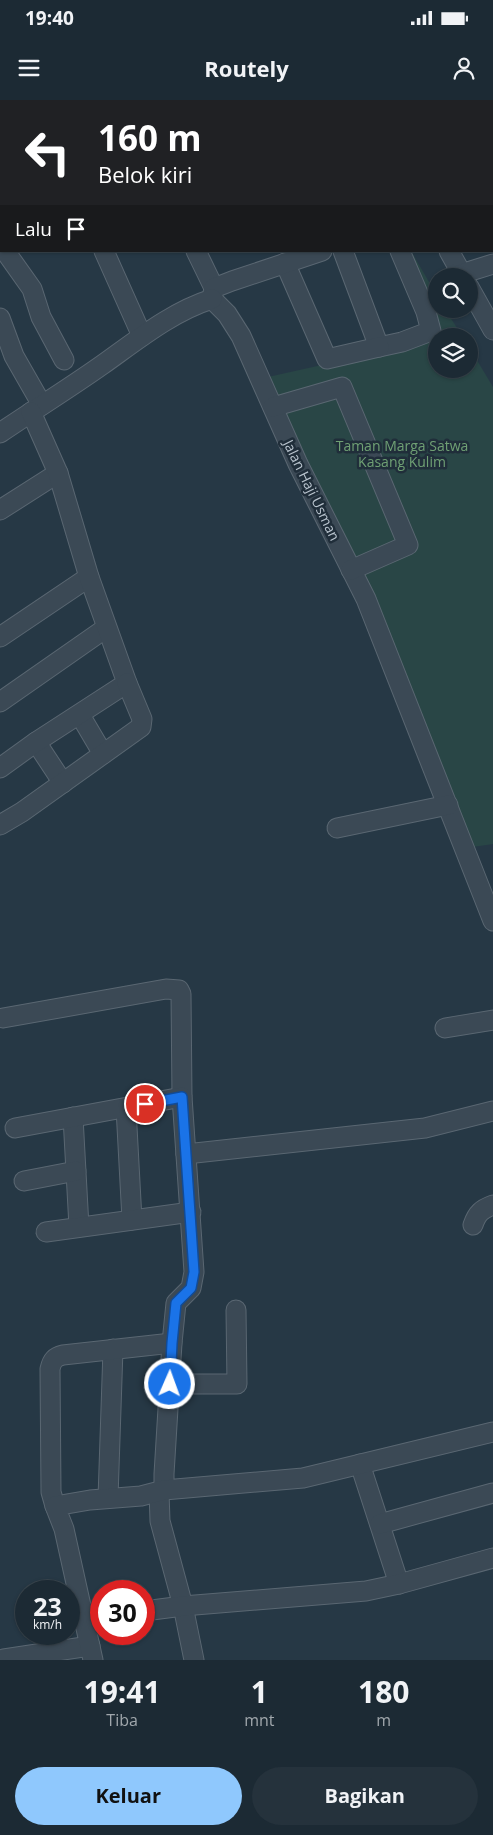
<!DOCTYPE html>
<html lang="id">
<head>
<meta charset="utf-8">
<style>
	:root { --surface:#1c2a34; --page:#25323c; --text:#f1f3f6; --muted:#a0a7ac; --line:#3a464f; --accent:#8fc8fd }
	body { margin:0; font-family:"Open Sans",sans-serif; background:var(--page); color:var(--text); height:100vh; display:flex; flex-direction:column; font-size:19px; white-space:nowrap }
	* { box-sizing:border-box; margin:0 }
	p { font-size:16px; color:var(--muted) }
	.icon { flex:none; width:28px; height:28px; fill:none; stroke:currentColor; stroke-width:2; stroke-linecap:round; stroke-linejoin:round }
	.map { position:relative; height:1560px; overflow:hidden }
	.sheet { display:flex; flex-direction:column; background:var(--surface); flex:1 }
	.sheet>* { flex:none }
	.top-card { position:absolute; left:0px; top:0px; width:494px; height:152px; box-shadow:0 1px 4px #0004,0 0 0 1px var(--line); background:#202124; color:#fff; overflow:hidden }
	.controls { position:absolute; left:428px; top:168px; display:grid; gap:10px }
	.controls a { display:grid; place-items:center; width:50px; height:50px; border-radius:50%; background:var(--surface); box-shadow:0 1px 4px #0004,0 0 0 1px var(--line); font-size:25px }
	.speed { position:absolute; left:15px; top:1480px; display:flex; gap:10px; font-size:25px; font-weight:700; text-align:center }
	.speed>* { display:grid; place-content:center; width:65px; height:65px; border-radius:50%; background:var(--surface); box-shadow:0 1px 4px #0004,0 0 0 1px var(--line); line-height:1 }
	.speed small { font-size:12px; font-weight:400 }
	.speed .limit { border:8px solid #d22; background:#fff; color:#111 }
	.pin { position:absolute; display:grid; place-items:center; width:42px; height:42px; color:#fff; margin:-21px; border:2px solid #fff; border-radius:50%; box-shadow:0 1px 5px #0007 }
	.me { position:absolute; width:55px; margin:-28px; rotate:2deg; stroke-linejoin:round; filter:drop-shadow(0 0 4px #0008) }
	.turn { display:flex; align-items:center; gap:18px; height:105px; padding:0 15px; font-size:22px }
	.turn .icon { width:65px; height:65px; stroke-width:2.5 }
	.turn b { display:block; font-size:35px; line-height:42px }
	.then { display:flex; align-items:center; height:48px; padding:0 15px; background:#0003; gap:10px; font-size:19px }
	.eta { display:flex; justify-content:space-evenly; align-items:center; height:85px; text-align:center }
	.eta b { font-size:30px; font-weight:700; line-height:35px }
	.button { display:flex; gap:10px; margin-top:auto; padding:10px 15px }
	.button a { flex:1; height:58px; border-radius:30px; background:var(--accent); color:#111; font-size:20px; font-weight:700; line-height:58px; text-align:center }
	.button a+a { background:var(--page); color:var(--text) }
	.status { display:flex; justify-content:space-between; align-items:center; height:35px; padding:0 25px; background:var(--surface); direction:ltr }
	.status svg { height:14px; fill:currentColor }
	header { display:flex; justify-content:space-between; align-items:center; height:65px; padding:0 15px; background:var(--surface); font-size:22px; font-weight:700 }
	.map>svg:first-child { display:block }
	.green { fill:#294646 }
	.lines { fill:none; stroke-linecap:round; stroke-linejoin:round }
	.minor-casing { stroke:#5a6772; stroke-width:21 }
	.minor { stroke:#3b4955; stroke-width:19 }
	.route-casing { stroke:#114b97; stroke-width:12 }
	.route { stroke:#1a73e8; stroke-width:9 }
	.labels { text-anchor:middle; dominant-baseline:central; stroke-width:5; stroke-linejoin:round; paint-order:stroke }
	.park-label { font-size:14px; fill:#6fa074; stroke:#202e3a }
	.street-label { font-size:14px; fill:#b9c4ce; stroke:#202e3a }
</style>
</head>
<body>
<div class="status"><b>19:40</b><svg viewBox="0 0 49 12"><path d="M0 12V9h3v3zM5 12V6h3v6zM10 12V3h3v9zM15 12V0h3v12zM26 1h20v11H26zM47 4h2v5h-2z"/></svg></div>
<header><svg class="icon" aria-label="menu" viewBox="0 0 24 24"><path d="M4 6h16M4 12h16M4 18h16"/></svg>Routely<svg class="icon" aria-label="person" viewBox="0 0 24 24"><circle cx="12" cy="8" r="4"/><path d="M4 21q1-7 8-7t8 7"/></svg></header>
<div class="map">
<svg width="493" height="1560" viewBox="0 0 493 1560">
	<rect width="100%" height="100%" fill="#263845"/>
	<polygon class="green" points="407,151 411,151 436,194 436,209 445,209 462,236 436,236 436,269 469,269 469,247 493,287 493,744 472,747 268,277 398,248 437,234"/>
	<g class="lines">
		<defs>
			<g id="minor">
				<polyline points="37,0 37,1"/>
				<polyline points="120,0 121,1"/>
				<polyline points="342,0 342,1"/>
				<polyline points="400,0 401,1"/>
				<polyline points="460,0 460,1"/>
				<polyline points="213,1 216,0"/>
				<polyline points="492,17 493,17"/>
				<polyline points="492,95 493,95"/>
				<polyline points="5,151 32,189 41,217 64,260"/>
				<polyline points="104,151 142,236"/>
				<polyline points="196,151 214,188"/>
				<polyline points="343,151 379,247 402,242 431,231 426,212 400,151"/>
				<polyline points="449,151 463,176"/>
				<polyline points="285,163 327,259 379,247"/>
				<polyline points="461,174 493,164"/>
				<polyline points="469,187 493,230"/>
				<polyline points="212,199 227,214 241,236 298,364 366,499 493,821"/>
				<polyline points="212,199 214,188 232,181 322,151"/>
				<polyline points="0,218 14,256 42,305"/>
				<polyline points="273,307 342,287 408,445 351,470"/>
				<path d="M0,333C34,310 68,289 102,265C136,241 171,212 212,199"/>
				<polyline points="0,410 58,373"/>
				<polyline points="0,537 89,477"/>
				<polyline points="0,602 106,528"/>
				<polyline points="80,615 103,654"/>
				<polyline points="36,642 63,683"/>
				<polyline points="0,668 36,642 127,583 89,477 58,373 31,312"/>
				<polyline points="0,725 22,712 141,627 142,619 127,583"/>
				<polyline points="337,728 448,705"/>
				<polyline points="3,918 166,889 179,890 181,894 182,997 194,1172 191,1188 176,1203 172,1243 164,1374 164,1390"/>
				<polyline points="445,928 493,920"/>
				<polyline points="126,1008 132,1120"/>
				<polyline points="73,1017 79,1127"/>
				<polyline points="15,1028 182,997"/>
				<polyline points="186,1054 425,1028 493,1011"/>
				<polyline points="24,1081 76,1071"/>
				<path d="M473,1125C477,1113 482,1109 493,1105"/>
				<polyline points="46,1132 191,1112"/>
				<polyline points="170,1284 237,1284 236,1210"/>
				<polyline points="360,1364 399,1484"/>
				<polyline points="159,1392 160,1421 183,1506 194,1560"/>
				<polyline points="108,1398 113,1249"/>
				<path d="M55,1406L51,1392L50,1269C52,1260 55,1257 63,1255L172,1243"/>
				<polyline points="380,1424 493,1393"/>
				<polyline points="144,1511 183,1506 366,1491 399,1484 493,1458"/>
				<polyline points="84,1519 101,1517"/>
				<polyline points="4,1559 90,1546"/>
				<polyline points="93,1560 64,1429 55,1406 90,1400 141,1396 164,1390 303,1378 493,1332"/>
			</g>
		</defs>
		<use href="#minor" class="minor-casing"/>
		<use href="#minor" class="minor"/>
	</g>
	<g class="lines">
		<defs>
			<polyline id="route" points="145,1004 182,997 194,1172 191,1188 176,1203 172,1243 170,1284"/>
		</defs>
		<use href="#route" class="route-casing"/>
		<use href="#route" class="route"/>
	</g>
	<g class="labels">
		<g class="park-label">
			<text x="402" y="345">Taman Marga Satwa<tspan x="402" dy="16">Kasang Kulim</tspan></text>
		</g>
		<g class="street-label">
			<text transform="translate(312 390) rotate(64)">Jalan Haji Usman</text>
		</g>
	</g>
</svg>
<div class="controls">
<a><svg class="icon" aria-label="search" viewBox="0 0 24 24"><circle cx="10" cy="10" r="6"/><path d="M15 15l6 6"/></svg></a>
<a><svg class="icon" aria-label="layers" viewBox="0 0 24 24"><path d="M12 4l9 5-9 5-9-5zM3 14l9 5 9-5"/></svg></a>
</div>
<div class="speed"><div>23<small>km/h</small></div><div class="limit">30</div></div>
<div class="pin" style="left:145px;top:1004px;background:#d93025"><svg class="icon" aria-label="arrive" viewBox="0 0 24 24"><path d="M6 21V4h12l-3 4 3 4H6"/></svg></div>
<svg class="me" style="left:170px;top:1284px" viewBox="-20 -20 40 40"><circle r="17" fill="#1a73e8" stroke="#fff" stroke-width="3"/><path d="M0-11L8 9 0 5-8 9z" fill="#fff"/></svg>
<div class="top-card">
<div class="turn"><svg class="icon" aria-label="left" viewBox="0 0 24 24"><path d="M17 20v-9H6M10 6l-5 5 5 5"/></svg><div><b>160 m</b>Belok kiri</div></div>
<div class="then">Lalu<svg class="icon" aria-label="arrive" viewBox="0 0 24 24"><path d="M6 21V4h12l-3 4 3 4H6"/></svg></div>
</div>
</div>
<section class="sheet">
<div class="eta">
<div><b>19:41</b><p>Tiba</p></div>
<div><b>1</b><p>mnt</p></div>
<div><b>180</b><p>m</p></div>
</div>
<div class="button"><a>Keluar</a><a>Bagikan</a></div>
</section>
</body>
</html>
